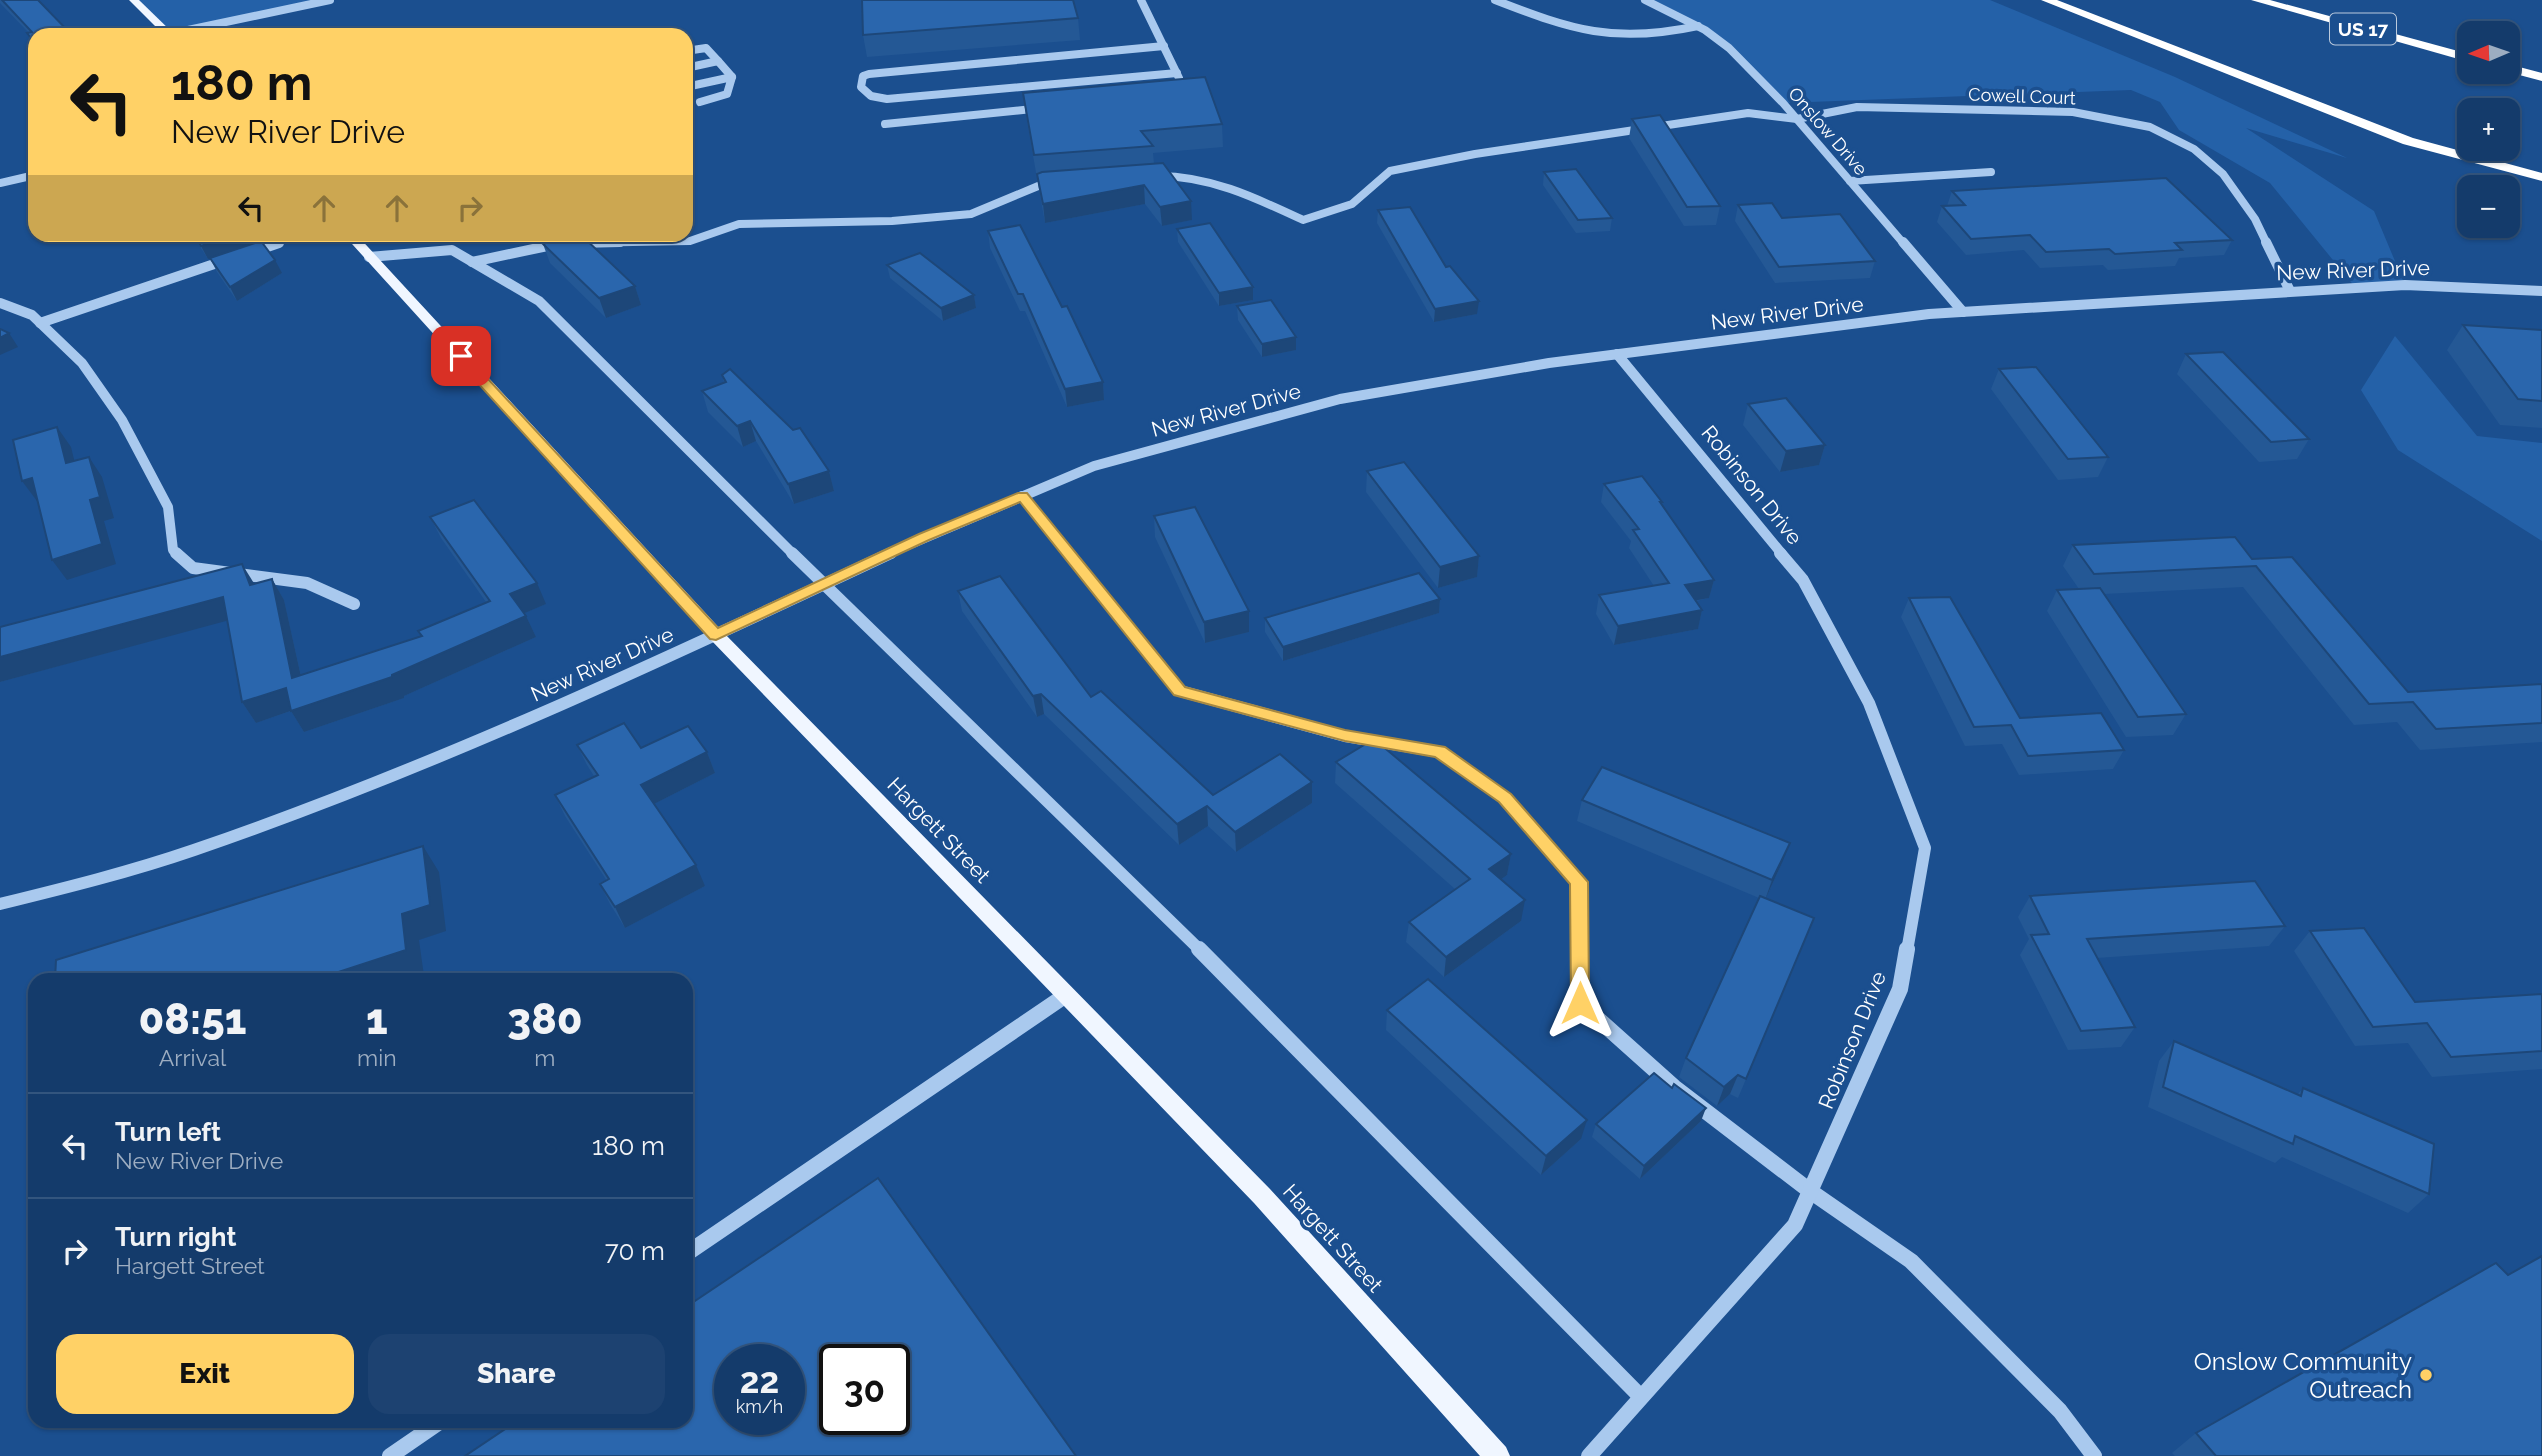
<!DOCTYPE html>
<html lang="en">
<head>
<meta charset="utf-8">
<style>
	:root { --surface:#143b6b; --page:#1d4271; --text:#f1f3f6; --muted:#9dadc1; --line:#33557e; --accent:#ffd166 }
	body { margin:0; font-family:Raleway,sans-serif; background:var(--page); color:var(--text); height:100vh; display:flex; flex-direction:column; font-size:26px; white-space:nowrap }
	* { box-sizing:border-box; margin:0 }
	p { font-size:23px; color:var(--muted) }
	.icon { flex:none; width:38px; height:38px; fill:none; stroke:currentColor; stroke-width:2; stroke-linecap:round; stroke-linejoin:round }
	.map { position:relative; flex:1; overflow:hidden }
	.side { position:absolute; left:28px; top:973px; width:665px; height:455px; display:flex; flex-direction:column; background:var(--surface); border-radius:21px; box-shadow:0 2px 5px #0004,0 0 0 2px var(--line) }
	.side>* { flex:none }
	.top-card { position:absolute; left:28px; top:28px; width:665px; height:214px; border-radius:21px; box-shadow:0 2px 5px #0004,0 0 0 2px var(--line); background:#ffd166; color:#111; overflow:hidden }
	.needle { width:46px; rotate:268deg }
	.controls { position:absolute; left:2457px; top:21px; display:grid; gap:14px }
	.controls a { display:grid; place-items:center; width:63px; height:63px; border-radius:14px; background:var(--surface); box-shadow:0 2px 5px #0004,0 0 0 2px var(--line); font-size:35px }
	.speed { position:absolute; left:714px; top:1344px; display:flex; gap:14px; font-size:35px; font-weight:700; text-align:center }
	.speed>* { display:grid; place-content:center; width:91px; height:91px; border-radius:50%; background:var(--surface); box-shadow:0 2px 5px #0004,0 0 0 2px var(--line); line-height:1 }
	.speed small { font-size:18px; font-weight:400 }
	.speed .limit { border:4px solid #111; border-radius:10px; background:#fff; color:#111 }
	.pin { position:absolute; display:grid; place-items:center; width:60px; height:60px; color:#fff; margin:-30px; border-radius:14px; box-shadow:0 4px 10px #0006 }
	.me { position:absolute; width:77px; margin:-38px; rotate:0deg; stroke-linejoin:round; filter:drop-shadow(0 0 5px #0008) }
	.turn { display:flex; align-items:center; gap:24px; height:147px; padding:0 28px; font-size:32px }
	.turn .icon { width:91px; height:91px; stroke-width:2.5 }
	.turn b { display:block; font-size:49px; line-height:60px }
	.lanes { display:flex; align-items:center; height:66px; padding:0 28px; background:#0003; justify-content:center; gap:35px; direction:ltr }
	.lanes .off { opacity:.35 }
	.eta { display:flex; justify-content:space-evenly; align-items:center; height:119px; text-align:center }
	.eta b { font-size:42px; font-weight:800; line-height:49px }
	.button { display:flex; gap:14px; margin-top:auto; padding:14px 28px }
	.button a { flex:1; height:80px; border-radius:21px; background:var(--accent); color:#111; font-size:28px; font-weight:800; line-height:80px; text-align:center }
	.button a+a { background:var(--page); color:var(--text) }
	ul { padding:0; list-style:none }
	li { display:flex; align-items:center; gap:21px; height:105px; padding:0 28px; border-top:2px solid var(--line) }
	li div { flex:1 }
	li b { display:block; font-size:26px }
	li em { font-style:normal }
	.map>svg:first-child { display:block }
	.green { fill:#2461a8 }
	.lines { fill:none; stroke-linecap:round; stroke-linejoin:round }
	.minor-tunnel { stroke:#3d69a0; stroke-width:8; stroke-dasharray:8 3.5; stroke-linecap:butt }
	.minor-far3 { stroke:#a9c9ee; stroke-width:8 }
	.minor-far2 { stroke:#a9c9ee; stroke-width:10 }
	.minor-far1 { stroke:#a9c9ee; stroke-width:12 }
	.minor { stroke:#a9c9ee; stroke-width:16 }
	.major { fill:#f0f6ff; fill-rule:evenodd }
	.highway { fill:#fff; fill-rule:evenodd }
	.wall { fill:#245895 }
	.shaded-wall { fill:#1d4779 }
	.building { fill:#2a66ad; stroke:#1d4779; stroke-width:2; fill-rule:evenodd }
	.route { fill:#ffd166; stroke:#a68842; stroke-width:2 }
	.poi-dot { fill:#ffd166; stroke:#1b4f8f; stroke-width:2.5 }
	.labels { text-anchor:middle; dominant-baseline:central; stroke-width:7; stroke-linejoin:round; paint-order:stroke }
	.far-street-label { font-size:18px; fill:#fff; stroke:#1b4f8f }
	.shield { fill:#1b4f8f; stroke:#bbcadd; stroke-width:2 }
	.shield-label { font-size:19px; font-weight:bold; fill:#fff }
	.street-label { font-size:21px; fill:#fff; stroke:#1b4f8f }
	.near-poi-label { font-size:24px; fill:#fff; stroke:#1b4f8f; text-anchor:end }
</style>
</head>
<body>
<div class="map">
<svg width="2542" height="1456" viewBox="0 0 2542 1456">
	<rect width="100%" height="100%" fill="#1b4f8f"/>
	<g class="green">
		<polygon points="134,0 330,0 169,34"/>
		<polygon points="1645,0 1990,0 2175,77 2347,158 2246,128 2374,211 2405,285 2355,287 2270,183 2179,130 2160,102 2131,90 1783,103 1729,48"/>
		<polygon points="2395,336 2477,436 2542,443 2542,541 2398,450 2361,390"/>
	</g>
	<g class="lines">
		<polyline class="minor-tunnel" points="686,106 700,102"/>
		<g class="minor-far3">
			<polyline points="1141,0 1179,78"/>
			<path d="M1495,0C1572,30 1614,44 1698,26"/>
			<polyline points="1645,0 1705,30 1729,48 1783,103 1904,244"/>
			<polyline points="169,34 330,0"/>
			<polyline points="1164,46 869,74 863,76 861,87 871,96 887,99 1177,73"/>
			<polyline points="686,51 706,48 718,61"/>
			<polyline points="686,68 718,61 732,77"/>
			<polyline points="686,87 732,77 727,94 700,102"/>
			<polyline points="885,124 1042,108"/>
			<path d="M1158,176C1211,176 1256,198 1303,220L1352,204L1390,171L1475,154L1748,113L1797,119L1857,107L2073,112L2150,127L2194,149L2223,174L2255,219L2267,244"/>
			<polyline points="1850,181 1991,172"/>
			<polyline points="0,183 35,175"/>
			<polyline points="576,243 690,241 739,224 892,221 971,214 1043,184 1052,184"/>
			<polyline points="276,244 279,243"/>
		</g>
		<g class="minor-far2">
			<polyline points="1903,242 1963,312"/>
			<polyline points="2266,242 2290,291"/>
			<polyline points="576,243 620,242"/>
			<polyline points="250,253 279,243"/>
			<polyline points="369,257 452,250 539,301 793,554"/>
			<polyline points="472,262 557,244"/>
			<polyline points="0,303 32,315 82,363 122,420 168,507 173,550 178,554"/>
			<polyline points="40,323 229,259"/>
			<polyline points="1617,354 1782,554"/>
			<polyline points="1022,496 1069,554"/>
			<polyline points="887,554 1094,466 1340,399 1549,363 1929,314 2405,285 2542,291"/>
		</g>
		<g class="minor-far1">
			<polyline points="176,553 193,568 307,583 354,604"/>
			<polyline points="792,553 1201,951"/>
			<polyline points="1068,553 1180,691 1345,736 1440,752 1505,798 1579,882 1580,951"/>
			<polyline points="1780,553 1803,580 1869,703 1925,848 1907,951"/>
			<path d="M0,904C65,888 130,872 194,850C433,768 663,660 891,553"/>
		</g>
		<g class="minor">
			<polyline points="1199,949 1641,1397"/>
			<polyline points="1580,949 1580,1003 1674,1087 1810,1191 1911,1261 2060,1411 2094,1456"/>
			<polyline points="686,1254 1066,995"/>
			<polyline points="390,1456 441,1421"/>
			<polyline points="1589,1456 1795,1225 1900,989 1907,949"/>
		</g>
		<g class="major">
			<polygon points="129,0 139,0 175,35 164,35"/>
			<polygon points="343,234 356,234 722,631 1270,1189 1506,1447 1510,1456 1480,1456 1254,1203 710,639"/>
		</g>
		<g class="highway">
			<polygon points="2041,0 2057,0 2413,138 2542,173 2542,181 2403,144"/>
			<polygon points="2251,0 2270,0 2469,54 2469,62"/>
			<polygon points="2508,64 2542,73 2542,81 2508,72"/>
		</g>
	</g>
	<g class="wall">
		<polygon points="0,0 38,0 35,47 27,33 29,33 0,3"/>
		<polygon points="1078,18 1080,40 867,57 863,35"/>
		<polygon points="1023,93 1222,124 1223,147 1153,153 1154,164 1192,220 1162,226 1145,204 1045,223 1026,116"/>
		<polygon points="1632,119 1720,206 1716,225 1684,226 1629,138"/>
		<polygon points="1544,172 1612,218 1610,231 1576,233 1543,185"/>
		<polygon points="1952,191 2232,240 2224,255 2179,258 2175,266 2108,270 2103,265 2040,268 2024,250 1966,255 1937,222 1942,206 1947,206"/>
		<polygon points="1738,205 1782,218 1875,261 1870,278 1775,283 1735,221"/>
		<polygon points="1378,210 1446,267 1477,314 1434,322 1377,223"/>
		<polygon points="1177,229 1253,300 1219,306 1178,242"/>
		<polygon points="988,231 1062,307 1103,382 1104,400 1067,407 1025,311 1020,311 990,248"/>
		<polygon points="192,234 255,234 258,242 208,259"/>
		<polygon points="543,244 635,286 641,305 606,318 550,263"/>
		<polygon points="210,258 282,273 237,301 217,272"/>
		<polygon points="887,265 974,295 976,308 943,321 890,278"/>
		<polygon points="1237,306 1296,350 1262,357 1238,320"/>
		<polygon points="2463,325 2542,330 2542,428 2500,425 2447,350"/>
		<polygon points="2186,354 2309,439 2297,459 2259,462 2177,374"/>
		<polygon points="1999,369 2108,457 2098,477 2058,480 1991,389"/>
		<polygon points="722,375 829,471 834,491 794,504 756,441 743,447 708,412 702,391 724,383"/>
		<polygon points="1748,404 1825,445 1819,465 1780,472 1743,425"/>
		<polygon points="1367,471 1479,556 1477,577 1438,588 1366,492"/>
		<polygon points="1604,484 1662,502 1661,504 1714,580 1709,598 1696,601 1702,610 1698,629 1614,645 1596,614 1599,595 1654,586 1629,548 1631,541 1601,502"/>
		<polygon points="1154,516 1249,611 1249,632 1205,643 1155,537"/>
		<polygon points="430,517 546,604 524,613 536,637 404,696 404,698 304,732 291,711 256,723 242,702 227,620 0,682 0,627 254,584 272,579 284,600 301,676 421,636 486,602 441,538"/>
		<polygon points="2073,545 2252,559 2408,692 2542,684 2542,742 2420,750 2397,722 2354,725 2243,587 2104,594 2186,714 2173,735 2126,737 2047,611 2057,590 2079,589 2063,566"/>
		<polygon points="958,591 1213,795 1312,803 1236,852 1208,826 1179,845 1044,714 1037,717 962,611"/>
		<polygon points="1909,598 2020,718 2124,750 2113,769 2019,775 2002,744 1965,746 1901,617"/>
		<polygon points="1440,599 1439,613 1283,661 1265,632 1265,618"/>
		<polygon points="577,745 707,752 715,773 654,804 705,886 625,928 610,904 600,884 607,881 565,816 555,795 594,776 587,765"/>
		<polygon points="1336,762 1511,854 1507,875 1500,880 1521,921 1444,977 1406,942 1409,922 1455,889 1335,783"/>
		<polygon points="1582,800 1782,863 1766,898 1814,918 1738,1098 1730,1094 1717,1106 1679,1077 1686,1058 1759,898 1577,821"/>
		<polygon points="2030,896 2285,926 2269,946 2097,958 2135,1027 2121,1047 2068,1050 2020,955 2029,939 2018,917"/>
		<polygon points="2310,931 2415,1002 2542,994 2542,1069 2432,1077 2408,1043 2355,1046 2294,951"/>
		<polygon points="1387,1010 1581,1139 1541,1175 1386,1030"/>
		<polygon points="2174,1041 2298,1094 2303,1088 2429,1194 2408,1213 2282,1157 2275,1163 2148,1107 2159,1061"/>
		<polygon points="1701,1121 1640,1179 1592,1137 1596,1124"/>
		<polygon points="2508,1275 2542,1456 2175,1456 2172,1453 2196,1433"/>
	</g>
	<g class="shaded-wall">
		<polygon points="1144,185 1145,204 1045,223 1043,204"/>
		<polygon points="1191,201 1192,220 1162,226 1160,207"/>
		<polygon points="235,234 255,234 258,242 208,259 201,246"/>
		<polygon points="275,260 282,273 237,301 230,287"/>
		<polygon points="635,286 641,305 606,318 599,298"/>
		<polygon points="1253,287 1253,300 1219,306 1219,293"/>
		<polygon points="974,295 976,308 943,321 941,308"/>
		<polygon points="1479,301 1477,314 1434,322 1435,309"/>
		<polygon points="9,333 18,347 0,355 0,338"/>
		<polygon points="1296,337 1296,350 1262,357 1262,344"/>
		<polygon points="1103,382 1104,400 1067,407 1065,389"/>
		<polygon points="750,421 756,441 743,447 737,426"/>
		<polygon points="57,427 71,447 80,484 66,463"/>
		<polygon points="1825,445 1819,465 1780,472 1786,451"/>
		<polygon points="89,457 102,477 114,518 104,521 116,564 67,580 52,560 90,500"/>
		<polygon points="829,471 834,491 794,504 788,484"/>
		<polygon points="32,478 47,498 37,501 22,481"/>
		<polygon points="1479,556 1477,577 1438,588 1440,567"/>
		<polygon points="242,564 255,585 250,585"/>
		<polygon points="272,579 284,600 306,699 292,678"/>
		<polygon points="1714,580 1709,598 1681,603 1685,585"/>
		<polygon points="537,583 546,604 520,615 510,594"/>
		<polygon points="223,597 237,618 0,682 0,657"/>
		<polygon points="1440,599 1439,613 1283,661 1283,647"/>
		<polygon points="1702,610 1698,629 1614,645 1618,626"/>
		<polygon points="1249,611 1249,632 1205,643 1204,622"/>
		<polygon points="526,616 536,637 404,696 404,698 304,732 291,711 392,675"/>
		<polygon points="286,688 299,708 256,723 242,702"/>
		<polygon points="1041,694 1044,714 1037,717 1033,696"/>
		<polygon points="707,752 715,773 650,806 641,785"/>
		<polygon points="1312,782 1312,803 1236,852 1235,832"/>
		<polygon points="1207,806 1208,826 1179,845 1177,824"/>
		<polygon points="1790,843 1782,863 1765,900 1772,880"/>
		<polygon points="423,846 439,872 446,931 419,940 424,976 411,980 314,980 402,914"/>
		<polygon points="1511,854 1507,875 1486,890 1489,869"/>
		<polygon points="696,865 705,886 625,928 615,907"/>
		<polygon points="1525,900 1521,921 1444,977 1446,957"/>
		<polygon points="1738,1075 1730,1094 1717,1106 1724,1087"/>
		<polygon points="1706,1108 1701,1121 1640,1179 1644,1166"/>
		<polygon points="1587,1120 1581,1139 1541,1175 1546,1156"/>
	</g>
	<g class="building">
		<polygon points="2,0 38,0 72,35 35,35 35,43 27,33 32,32"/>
		<polygon points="862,0 1073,0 1078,18 863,35"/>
		<polygon points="1205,77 1222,124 1141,131 1153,146 1034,155 1023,93"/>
		<polygon points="1660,115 1720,206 1687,207 1632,119"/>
		<polygon points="1163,163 1191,201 1160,207 1144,185 1043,204 1037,174 1042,172"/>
		<polygon points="1576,169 1612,218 1578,220 1544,172"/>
		<polygon points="2166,178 2232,240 2175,243 2182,250 2115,254 2109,249 2046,252 2030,235 1971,239 1942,206 1965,205 1952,191"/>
		<polygon points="1772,203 1782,218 1840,214 1875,261 1779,267 1738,205"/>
		<polygon points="1410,207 1446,267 1450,266 1479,301 1435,309 1378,210"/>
		<polygon points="1210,223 1253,287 1219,293 1177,229"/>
		<polygon points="1020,225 1062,307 1067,306 1103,382 1065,389 1023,294 1018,294 988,231"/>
		<polygon points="194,234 235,234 201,246"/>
		<polygon points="572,234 580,234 635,286 599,298 543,244"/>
		<polygon points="261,241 275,260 230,287 210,258"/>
		<polygon points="920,253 974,295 941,308 887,265"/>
		<polygon points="1271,300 1296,337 1262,344 1237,306"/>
		<polygon points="2463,325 2542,330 2542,401 2518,399"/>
		<polygon points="0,329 9,333 0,338"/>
		<polygon points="2223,352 2309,439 2271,442 2186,354"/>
		<polygon points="2036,367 2108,457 2068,459 1999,369"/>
		<polygon points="730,369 793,430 800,428 829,471 788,484 750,421 737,426 702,391 726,382 722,375"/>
		<polygon points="1786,398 1825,445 1786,451 1748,404"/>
		<polygon points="57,427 66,463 89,457 100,497 90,500 102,544 52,560 32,478 22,481 13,440"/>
		<polygon points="1404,462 1479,556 1440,567 1367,471"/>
		<polygon points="1642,476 1662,502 1660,502 1714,580 1685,585 1702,610 1618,626 1599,595 1669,583 1633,530 1639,529 1604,484"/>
		<polygon points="474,500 537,583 510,594 526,616 392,675 392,677 291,711 286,688 242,702 223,597 0,657 0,627 242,564 250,585 272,579 292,678 422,636 418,631 490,601 430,517"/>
		<polygon points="1195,507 1249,611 1204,622 1154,516"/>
		<polygon points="2235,537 2252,559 2292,557 2408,692 2542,684 2542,723 2436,729 2413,702 2369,704 2256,566 2094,574 2073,545"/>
		<polygon points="1419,573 1440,599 1283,647 1265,618"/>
		<polygon points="1000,576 1091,697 1101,691 1213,795 1280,754 1312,782 1235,832 1207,806 1177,824 1041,694 1033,696 958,591"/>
		<polygon points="2100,588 2186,714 2138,717 2057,590"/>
		<polygon points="1950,597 2020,718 2101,713 2124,750 2028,756 2011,725 1974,727 1909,598"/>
		<polygon points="624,723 641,748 688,726 707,752 641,785 696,865 615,907 600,884 609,879 555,795 598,775 577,745"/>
		<polygon points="1374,739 1511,854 1489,869 1525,900 1446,957 1409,922 1470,879 1336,762"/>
		<polygon points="1602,767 1790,843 1772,880 1582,800"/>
		<polygon points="423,846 430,905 402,914 406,950 314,980 293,980 293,978 285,980 55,980 56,960"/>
		<polygon points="2255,881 2285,926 2087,939 2135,1027 2081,1031 2031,935 2049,934 2030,896"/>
		<polygon points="1760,896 1814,918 1746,1079 1738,1075 1724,1087 1686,1058"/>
		<polygon points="2364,928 2415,1002 2542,994 2542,1051 2451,1057 2427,1023 2373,1027 2310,931"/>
		<polygon points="1428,979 1587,1120 1546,1156 1387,1010"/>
		<polygon points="2174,1041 2301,1096 2303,1088 2434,1144 2429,1194 2295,1136 2293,1144 2163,1087"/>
		<polygon points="1654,1073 1672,1088 1674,1084 1706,1108 1644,1166 1596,1124"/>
		<path d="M878,1178L1076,1456H465L517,1421H686V1307ZM730,1360H789V1419H730ZM835,1360H894V1419H835Z"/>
		<polygon points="2542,1256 2542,1456 2216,1456 2196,1433 2496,1263 2508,1275"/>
	</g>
	<polygon class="route" points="461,353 465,354 718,628 919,534 1018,493 1027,493 1185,687 1345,730 1445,747 1511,794 1588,882 1589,1003 1586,1008 1580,1011 1573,1008 1571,1003 1570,884 1499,802 1435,757 1345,741 1174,695 1020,502 929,540 716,640 710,639 456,359 454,356"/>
	<circle class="poi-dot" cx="2426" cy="1375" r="7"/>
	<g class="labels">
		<g class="far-street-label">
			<text transform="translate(2022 96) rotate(2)">Cowell Court</text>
			<text transform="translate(1828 131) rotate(49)">Onslow Drive</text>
		</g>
		<rect class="shield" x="2330" y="13.5" width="66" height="31" rx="5"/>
		<g class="shield-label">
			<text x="2363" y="29">US 17</text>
		</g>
		<g class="street-label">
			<text transform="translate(2353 270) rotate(-2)">New River Drive</text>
			<text transform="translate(1787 313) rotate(-7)">New River Drive</text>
			<text transform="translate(1226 410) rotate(-15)">New River Drive</text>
			<text transform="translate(1752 485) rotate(51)">Robinson Drive</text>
			<text transform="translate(602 664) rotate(-24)">New River Drive</text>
			<text transform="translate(939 830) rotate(46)">Hargett Street</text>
			<text transform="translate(1852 1040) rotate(-68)">Robinson Drive</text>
			<text transform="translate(1333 1238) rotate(48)">Hargett Street</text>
		</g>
		<g class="near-poi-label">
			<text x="2412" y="1361">Onslow Community<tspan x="2412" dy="28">Outreach</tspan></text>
		</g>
	</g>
</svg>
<div class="controls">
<a><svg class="needle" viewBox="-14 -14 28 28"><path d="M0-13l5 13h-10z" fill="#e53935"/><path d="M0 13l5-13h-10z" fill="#9dadc1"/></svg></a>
<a>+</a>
<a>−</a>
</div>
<div class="speed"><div>22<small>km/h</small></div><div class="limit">30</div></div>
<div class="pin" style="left:461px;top:356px;background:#d93025"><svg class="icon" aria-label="arrive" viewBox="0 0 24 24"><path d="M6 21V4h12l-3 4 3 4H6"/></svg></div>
<svg class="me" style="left:1580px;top:1003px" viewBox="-20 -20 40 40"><path d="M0-17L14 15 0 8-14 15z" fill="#ffd166" stroke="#fff" stroke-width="4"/></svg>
<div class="top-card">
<div class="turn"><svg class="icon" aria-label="left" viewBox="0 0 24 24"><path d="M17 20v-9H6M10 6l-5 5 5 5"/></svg><div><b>180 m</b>New River Drive</div></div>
<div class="lanes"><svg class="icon" aria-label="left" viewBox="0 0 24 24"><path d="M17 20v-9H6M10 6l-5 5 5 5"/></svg><svg class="icon off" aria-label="ahead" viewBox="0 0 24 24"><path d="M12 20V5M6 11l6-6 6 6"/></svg><svg class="icon off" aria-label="ahead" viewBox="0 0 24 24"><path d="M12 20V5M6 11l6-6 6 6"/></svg><svg class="icon off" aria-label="right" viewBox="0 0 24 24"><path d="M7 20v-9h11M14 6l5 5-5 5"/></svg></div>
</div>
<section class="side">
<div class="eta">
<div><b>08:51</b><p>Arrival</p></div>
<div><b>1</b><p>min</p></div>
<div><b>380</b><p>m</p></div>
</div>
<ul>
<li><svg class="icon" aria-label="left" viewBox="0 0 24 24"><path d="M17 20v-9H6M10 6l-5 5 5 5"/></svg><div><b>Turn left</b><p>New River Drive</p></div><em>180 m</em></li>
<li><svg class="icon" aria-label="right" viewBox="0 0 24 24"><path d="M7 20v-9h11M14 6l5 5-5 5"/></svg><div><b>Turn right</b><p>Hargett Street</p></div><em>70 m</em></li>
</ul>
<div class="button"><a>Exit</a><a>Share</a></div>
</section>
</div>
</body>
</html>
